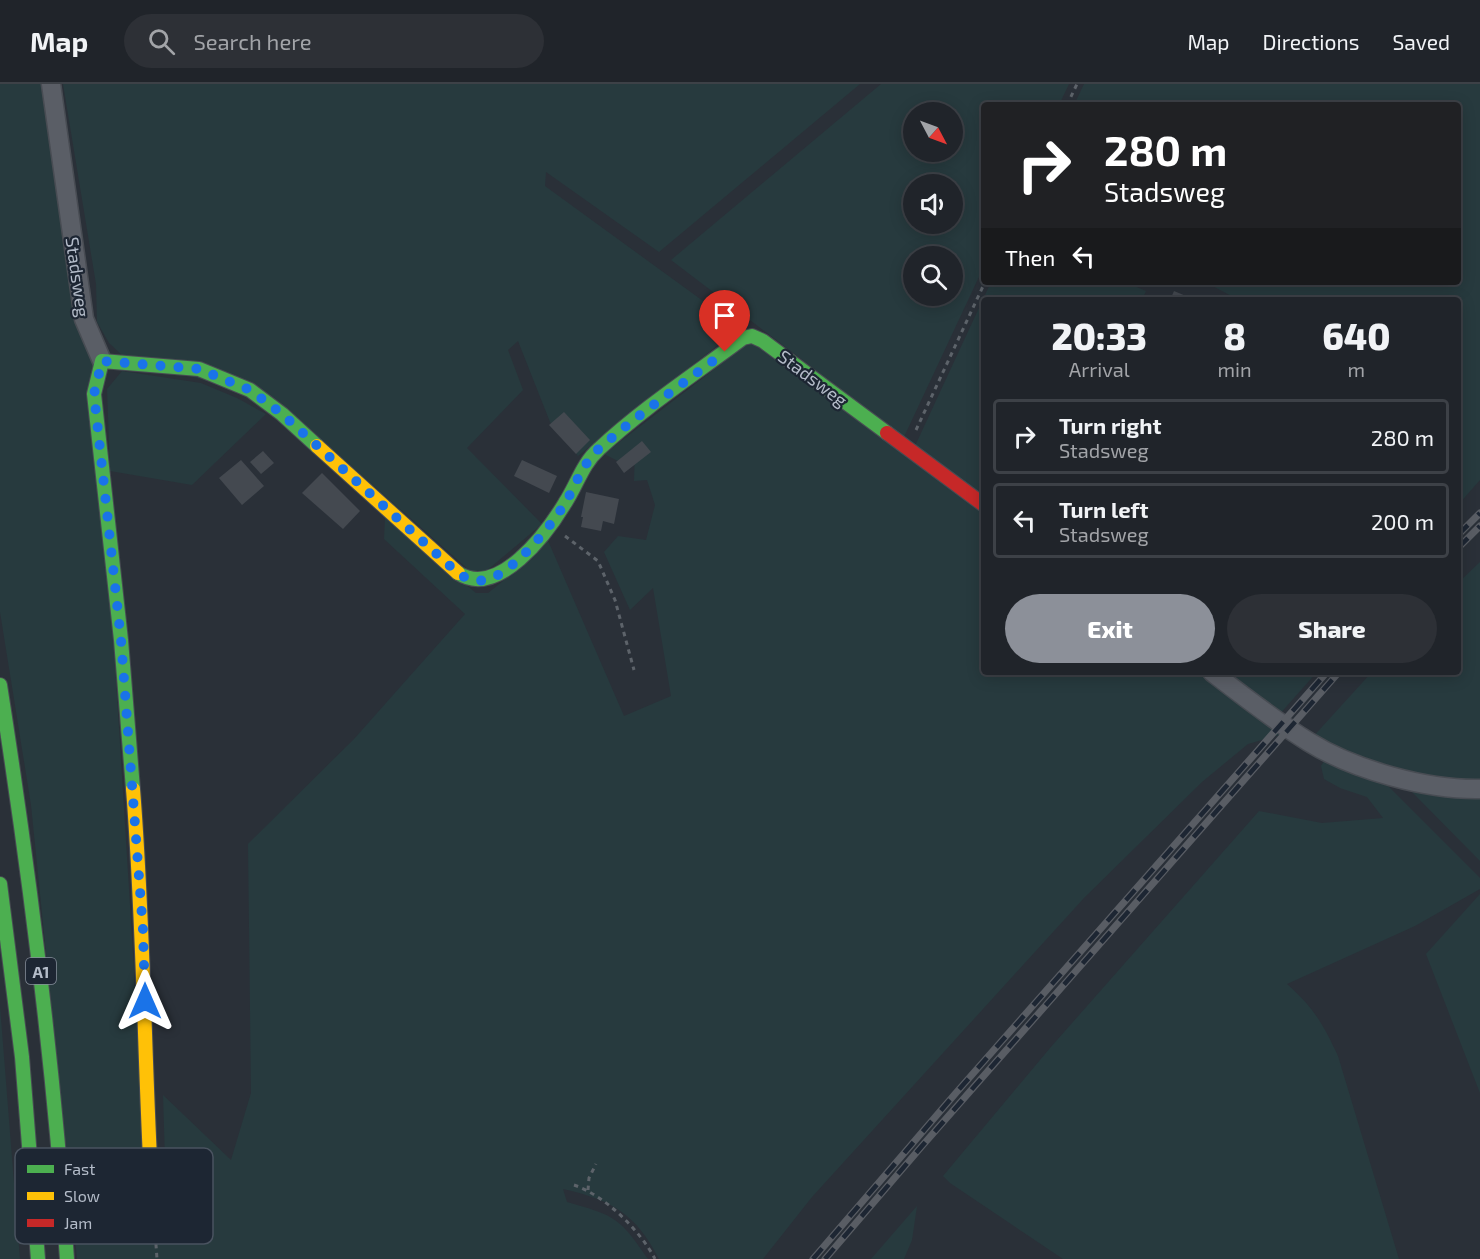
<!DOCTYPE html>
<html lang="en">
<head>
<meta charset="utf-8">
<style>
	:root { --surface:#20242a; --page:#2d3036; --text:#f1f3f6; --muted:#a2a4a8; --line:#3d4147; --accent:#8c9099 }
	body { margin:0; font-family:"Exo 2",sans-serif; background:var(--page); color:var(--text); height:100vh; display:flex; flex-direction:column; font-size:22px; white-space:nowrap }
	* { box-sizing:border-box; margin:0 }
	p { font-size:20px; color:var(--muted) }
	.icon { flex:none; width:33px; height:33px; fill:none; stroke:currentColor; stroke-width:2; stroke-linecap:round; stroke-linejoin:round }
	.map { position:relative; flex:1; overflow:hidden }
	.sheet { position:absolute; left:981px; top:213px; width:480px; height:378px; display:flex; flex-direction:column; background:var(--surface); border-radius:6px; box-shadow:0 3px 15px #0003,0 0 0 2px var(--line) }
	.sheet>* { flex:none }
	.top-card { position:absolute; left:981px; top:18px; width:480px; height:183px; border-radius:6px; box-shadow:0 3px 15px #0003,0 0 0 2px var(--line); background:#202124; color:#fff; overflow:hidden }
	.needle { width:39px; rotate:131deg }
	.buttons { position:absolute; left:903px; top:18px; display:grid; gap:12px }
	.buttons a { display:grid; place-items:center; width:60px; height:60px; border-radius:50%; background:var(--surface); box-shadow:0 3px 15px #0003,0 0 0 2px var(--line); font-size:30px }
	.pin { position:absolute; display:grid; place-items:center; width:51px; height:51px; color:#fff; margin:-62px -26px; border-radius:50% 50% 50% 0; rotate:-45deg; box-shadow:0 0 6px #0007 }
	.pin .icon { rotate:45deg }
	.me { position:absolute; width:66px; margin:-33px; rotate:0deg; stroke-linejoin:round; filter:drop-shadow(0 0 4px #0008) }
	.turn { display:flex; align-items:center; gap:21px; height:126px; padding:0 24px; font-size:27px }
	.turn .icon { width:78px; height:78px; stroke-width:2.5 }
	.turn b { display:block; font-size:42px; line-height:51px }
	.then { display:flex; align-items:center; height:57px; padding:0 24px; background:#0003; gap:12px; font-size:22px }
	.eta { display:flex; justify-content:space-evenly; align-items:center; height:102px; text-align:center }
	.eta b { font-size:36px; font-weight:800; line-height:42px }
	.action { display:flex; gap:12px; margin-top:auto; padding:12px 24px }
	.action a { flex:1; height:69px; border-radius:36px; background:var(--accent); color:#fff; font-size:24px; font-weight:800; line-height:69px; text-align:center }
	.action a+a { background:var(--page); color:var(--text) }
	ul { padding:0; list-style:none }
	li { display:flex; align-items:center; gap:18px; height:75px; margin:0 12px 9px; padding:0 12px; border:3px solid var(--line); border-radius:6px }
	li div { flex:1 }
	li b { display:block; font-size:22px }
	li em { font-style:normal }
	header { display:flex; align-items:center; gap:36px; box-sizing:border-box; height:84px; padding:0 30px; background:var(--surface); border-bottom:2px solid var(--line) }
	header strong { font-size:28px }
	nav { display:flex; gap:33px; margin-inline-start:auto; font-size:21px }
	.search { width:420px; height:54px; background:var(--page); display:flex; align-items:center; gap:15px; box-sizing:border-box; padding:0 21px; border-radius:33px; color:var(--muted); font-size:22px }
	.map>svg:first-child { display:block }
	.green { fill:#273a3e; fill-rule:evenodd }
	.building { fill:#444950 }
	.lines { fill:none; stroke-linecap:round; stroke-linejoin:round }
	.street-casing { stroke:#484c53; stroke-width:21 }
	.fast-casing { stroke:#484c53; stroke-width:16 }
	.slow-casing { stroke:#484c53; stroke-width:16 }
	.jam-casing { stroke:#484c53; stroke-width:16 }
	.path { stroke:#5d636a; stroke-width:3; stroke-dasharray:4.5 4.5; stroke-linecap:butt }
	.street { stroke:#5a5e66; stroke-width:18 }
	.fast { stroke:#4caf50; stroke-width:14 }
	.slow { stroke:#ffc107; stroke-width:14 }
	.jam { stroke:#c62828; stroke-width:14 }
	.rail-casing { stroke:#595d64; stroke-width:7 }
	.rail { stroke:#1d2633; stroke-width:4.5; stroke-dasharray:14; stroke-linecap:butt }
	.route { stroke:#1a73e8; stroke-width:10; stroke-dasharray:0 18 }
	.labels { text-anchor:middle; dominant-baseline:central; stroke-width:4.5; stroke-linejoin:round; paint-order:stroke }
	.shield { fill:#1d2633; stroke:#878f9c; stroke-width:1.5 }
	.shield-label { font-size:16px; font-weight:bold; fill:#b4bcc9 }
	.street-label { font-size:18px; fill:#b4bcc9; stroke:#1d2633 }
	.key { fill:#1d2633; stroke:#4a5360; stroke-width:1.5 }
	.key-label { font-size:16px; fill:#b4bcc9 }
</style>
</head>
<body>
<header>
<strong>Map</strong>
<div class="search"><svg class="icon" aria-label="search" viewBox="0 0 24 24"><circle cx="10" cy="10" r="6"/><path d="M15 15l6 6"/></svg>Search here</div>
<nav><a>Map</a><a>Directions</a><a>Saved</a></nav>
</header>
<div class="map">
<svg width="1480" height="1175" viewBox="0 0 1480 1175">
	<rect width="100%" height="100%" fill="#2a3038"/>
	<g class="green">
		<path d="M0,0H46L96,273L148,1111L166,1108L163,1011L231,1076L251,1009L248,760L354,655L465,530L384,455L385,434L476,509H488L503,497L546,452L624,632L671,612L653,504L630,526L604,468L618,452L646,456L655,421L647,396L634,397L635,366L620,378L604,370L751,257L984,429V588H1198L1282,650L1248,660L1202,698L1084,814L812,1113L763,1175H659C636,1130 612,1116 563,1105L567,1118C616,1132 619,1133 648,1175H77L31,721L0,528Z"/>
		<polygon points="63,0 860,0 659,168 546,88 545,102 736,241 737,246 578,372 550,338 518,257 508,266 523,306 467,364 542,440 478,494 280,319 123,272 109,259 97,238 96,200"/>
		<path d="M881,0H1069L1059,21H984V182L904,353L671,176ZM914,28H952V68H914ZM914,100H952V140H914ZM914,172H952V212H914Z"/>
		<polygon points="1084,0 1480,0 1480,396 1458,421 1458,216 1239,216 1205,198 1458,198 1458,21 1074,21"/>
		<polygon points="991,198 1125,198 1146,207 1142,216 984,216 984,413 915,362"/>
		<polygon points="122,287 201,299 237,314 266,330 192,401 110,387 107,305"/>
		<polygon points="1480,478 1480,698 1385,687 1311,655 1372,588 1458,588 1458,499"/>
		<polygon points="1219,588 1317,588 1278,632"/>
		<path d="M1324,677L1387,701L1480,794V805L1415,842L1287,900C1314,924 1323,940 1338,972L1399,1175H1063L950,1099L943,1092L1050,964L1259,727L1322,739L1383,734L1367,713L1340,704L1324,695L1321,682Z"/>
		<polygon points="1411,707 1445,712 1480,709 1480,777"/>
		<polygon points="1480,810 1480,1009 1426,870"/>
		<polygon points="0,922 20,1175 0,1175"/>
		<polygon points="917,1122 912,1156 904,1175 871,1175"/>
	</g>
	<g class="building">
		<polygon points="1174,207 1186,212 1194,216 1170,216"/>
		<polygon points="564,328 590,356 576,370 549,341"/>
		<polygon points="642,357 651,368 624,389 616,378"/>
		<polygon points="263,367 274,379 261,390 250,378"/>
		<polygon points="241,376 264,402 242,421 219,394"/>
		<polygon points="522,376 557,392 549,409 514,392"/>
		<polygon points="322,389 360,427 343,445 302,409"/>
		<polygon points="586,408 619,415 614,440 603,437 601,447 581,443 583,433 581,433"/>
	</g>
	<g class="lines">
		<defs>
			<g id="street">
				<polyline points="51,0 84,235 102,277"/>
				<path d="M1212,588C1243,612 1275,637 1309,658C1354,686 1427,706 1480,705"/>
			</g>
			<g id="fast">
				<path d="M458,489C498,515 547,449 565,419C577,401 582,380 599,365C643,324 695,290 743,254L752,252L763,257L887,349"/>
				<path d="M0,601C30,792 54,982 67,1175"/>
				<polyline points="133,705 121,556 94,310 102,277 199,285 250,306 282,330 317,362"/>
				<polyline points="0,800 22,973 38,1175"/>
			</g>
			<g id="slow">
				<polyline points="317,362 458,489"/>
				<path d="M133,705C144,841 144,977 152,1113"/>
			</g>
			<polyline id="jam" points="887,349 984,421"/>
		</defs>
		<use href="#street" class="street-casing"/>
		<use href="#fast" class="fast-casing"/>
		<use href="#slow" class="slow-casing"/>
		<use href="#jam" class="jam-casing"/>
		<g class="path">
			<polyline points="1067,21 1077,0"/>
			<polyline points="916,346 985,198"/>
			<polyline points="565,452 598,477 615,516 634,586"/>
			<path d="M574,1101C604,1111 640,1146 655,1175"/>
			<polyline points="588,1106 589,1094 596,1080"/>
			<polyline points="154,1133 157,1175"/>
		</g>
		<use href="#street" class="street"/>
		<use href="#fast" class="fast"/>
		<use href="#slow" class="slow"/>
		<use href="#jam" class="jam"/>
		<defs>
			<g id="rail">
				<polyline points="1458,451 1480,429"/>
				<polyline points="1458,464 1480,442"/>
				<polyline points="813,1175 955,1010 1327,588"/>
				<polyline points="825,1175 922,1062 1339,588"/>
			</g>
		</defs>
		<use href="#rail" class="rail-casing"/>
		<use href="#rail" class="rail"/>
	</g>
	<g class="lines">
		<path class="route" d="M145,917L143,846L121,556L94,310L102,277L199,285L250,306L282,330L460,491C469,495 476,498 486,496C514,489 553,440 567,416C577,398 584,377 601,363C640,329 684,299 725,268"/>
	</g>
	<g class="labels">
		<rect class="shield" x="26" y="874" width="30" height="26" rx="4.5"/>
		<g class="shield-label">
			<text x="41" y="887">A1</text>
		</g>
		<g class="street-label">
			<text transform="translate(78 193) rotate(82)">Stadsweg</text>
			<text transform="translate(813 294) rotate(37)">Stadsweg</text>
		</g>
	</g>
	<rect x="15" y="1064" width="198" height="96" rx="9" class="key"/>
	<rect x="27" y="1081" width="27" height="8" fill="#4caf50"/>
	<rect x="27" y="1108" width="27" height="8" fill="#ffc107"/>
	<rect x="27" y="1135" width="27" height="8" fill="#c62828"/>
	<g class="key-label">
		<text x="64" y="1091">Fast</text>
		<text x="64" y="1118">Slow</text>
		<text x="64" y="1145">Jam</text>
	</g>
</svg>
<div class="buttons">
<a><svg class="needle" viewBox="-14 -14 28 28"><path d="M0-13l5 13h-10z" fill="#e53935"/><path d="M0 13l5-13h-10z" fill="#a2a4a8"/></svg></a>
<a><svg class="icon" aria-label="sound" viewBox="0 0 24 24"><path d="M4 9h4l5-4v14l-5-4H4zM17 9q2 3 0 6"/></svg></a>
<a><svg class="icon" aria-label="search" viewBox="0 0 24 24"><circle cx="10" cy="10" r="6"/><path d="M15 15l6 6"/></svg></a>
</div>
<div class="pin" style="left:725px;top:268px;background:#d93025"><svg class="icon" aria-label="arrive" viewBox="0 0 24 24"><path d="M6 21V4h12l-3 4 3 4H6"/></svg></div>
<svg class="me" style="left:145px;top:917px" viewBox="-20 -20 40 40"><path d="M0-17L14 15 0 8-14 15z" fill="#1a73e8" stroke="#fff" stroke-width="4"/></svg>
<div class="top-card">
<div class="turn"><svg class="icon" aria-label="right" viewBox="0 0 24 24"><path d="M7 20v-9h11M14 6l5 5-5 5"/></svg><div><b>280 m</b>Stadsweg</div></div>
<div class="then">Then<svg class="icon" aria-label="left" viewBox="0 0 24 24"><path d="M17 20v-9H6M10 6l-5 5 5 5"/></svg></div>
</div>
<section class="sheet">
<div class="eta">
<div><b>20:33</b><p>Arrival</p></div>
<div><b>8</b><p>min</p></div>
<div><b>640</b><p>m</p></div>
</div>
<ul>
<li><svg class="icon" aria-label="right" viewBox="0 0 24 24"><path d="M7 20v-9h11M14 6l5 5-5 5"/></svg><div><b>Turn right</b><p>Stadsweg</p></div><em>280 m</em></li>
<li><svg class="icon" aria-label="left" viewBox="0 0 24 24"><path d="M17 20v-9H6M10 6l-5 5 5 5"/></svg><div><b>Turn left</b><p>Stadsweg</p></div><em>200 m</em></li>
</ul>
<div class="action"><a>Exit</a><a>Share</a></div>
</section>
</div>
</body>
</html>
